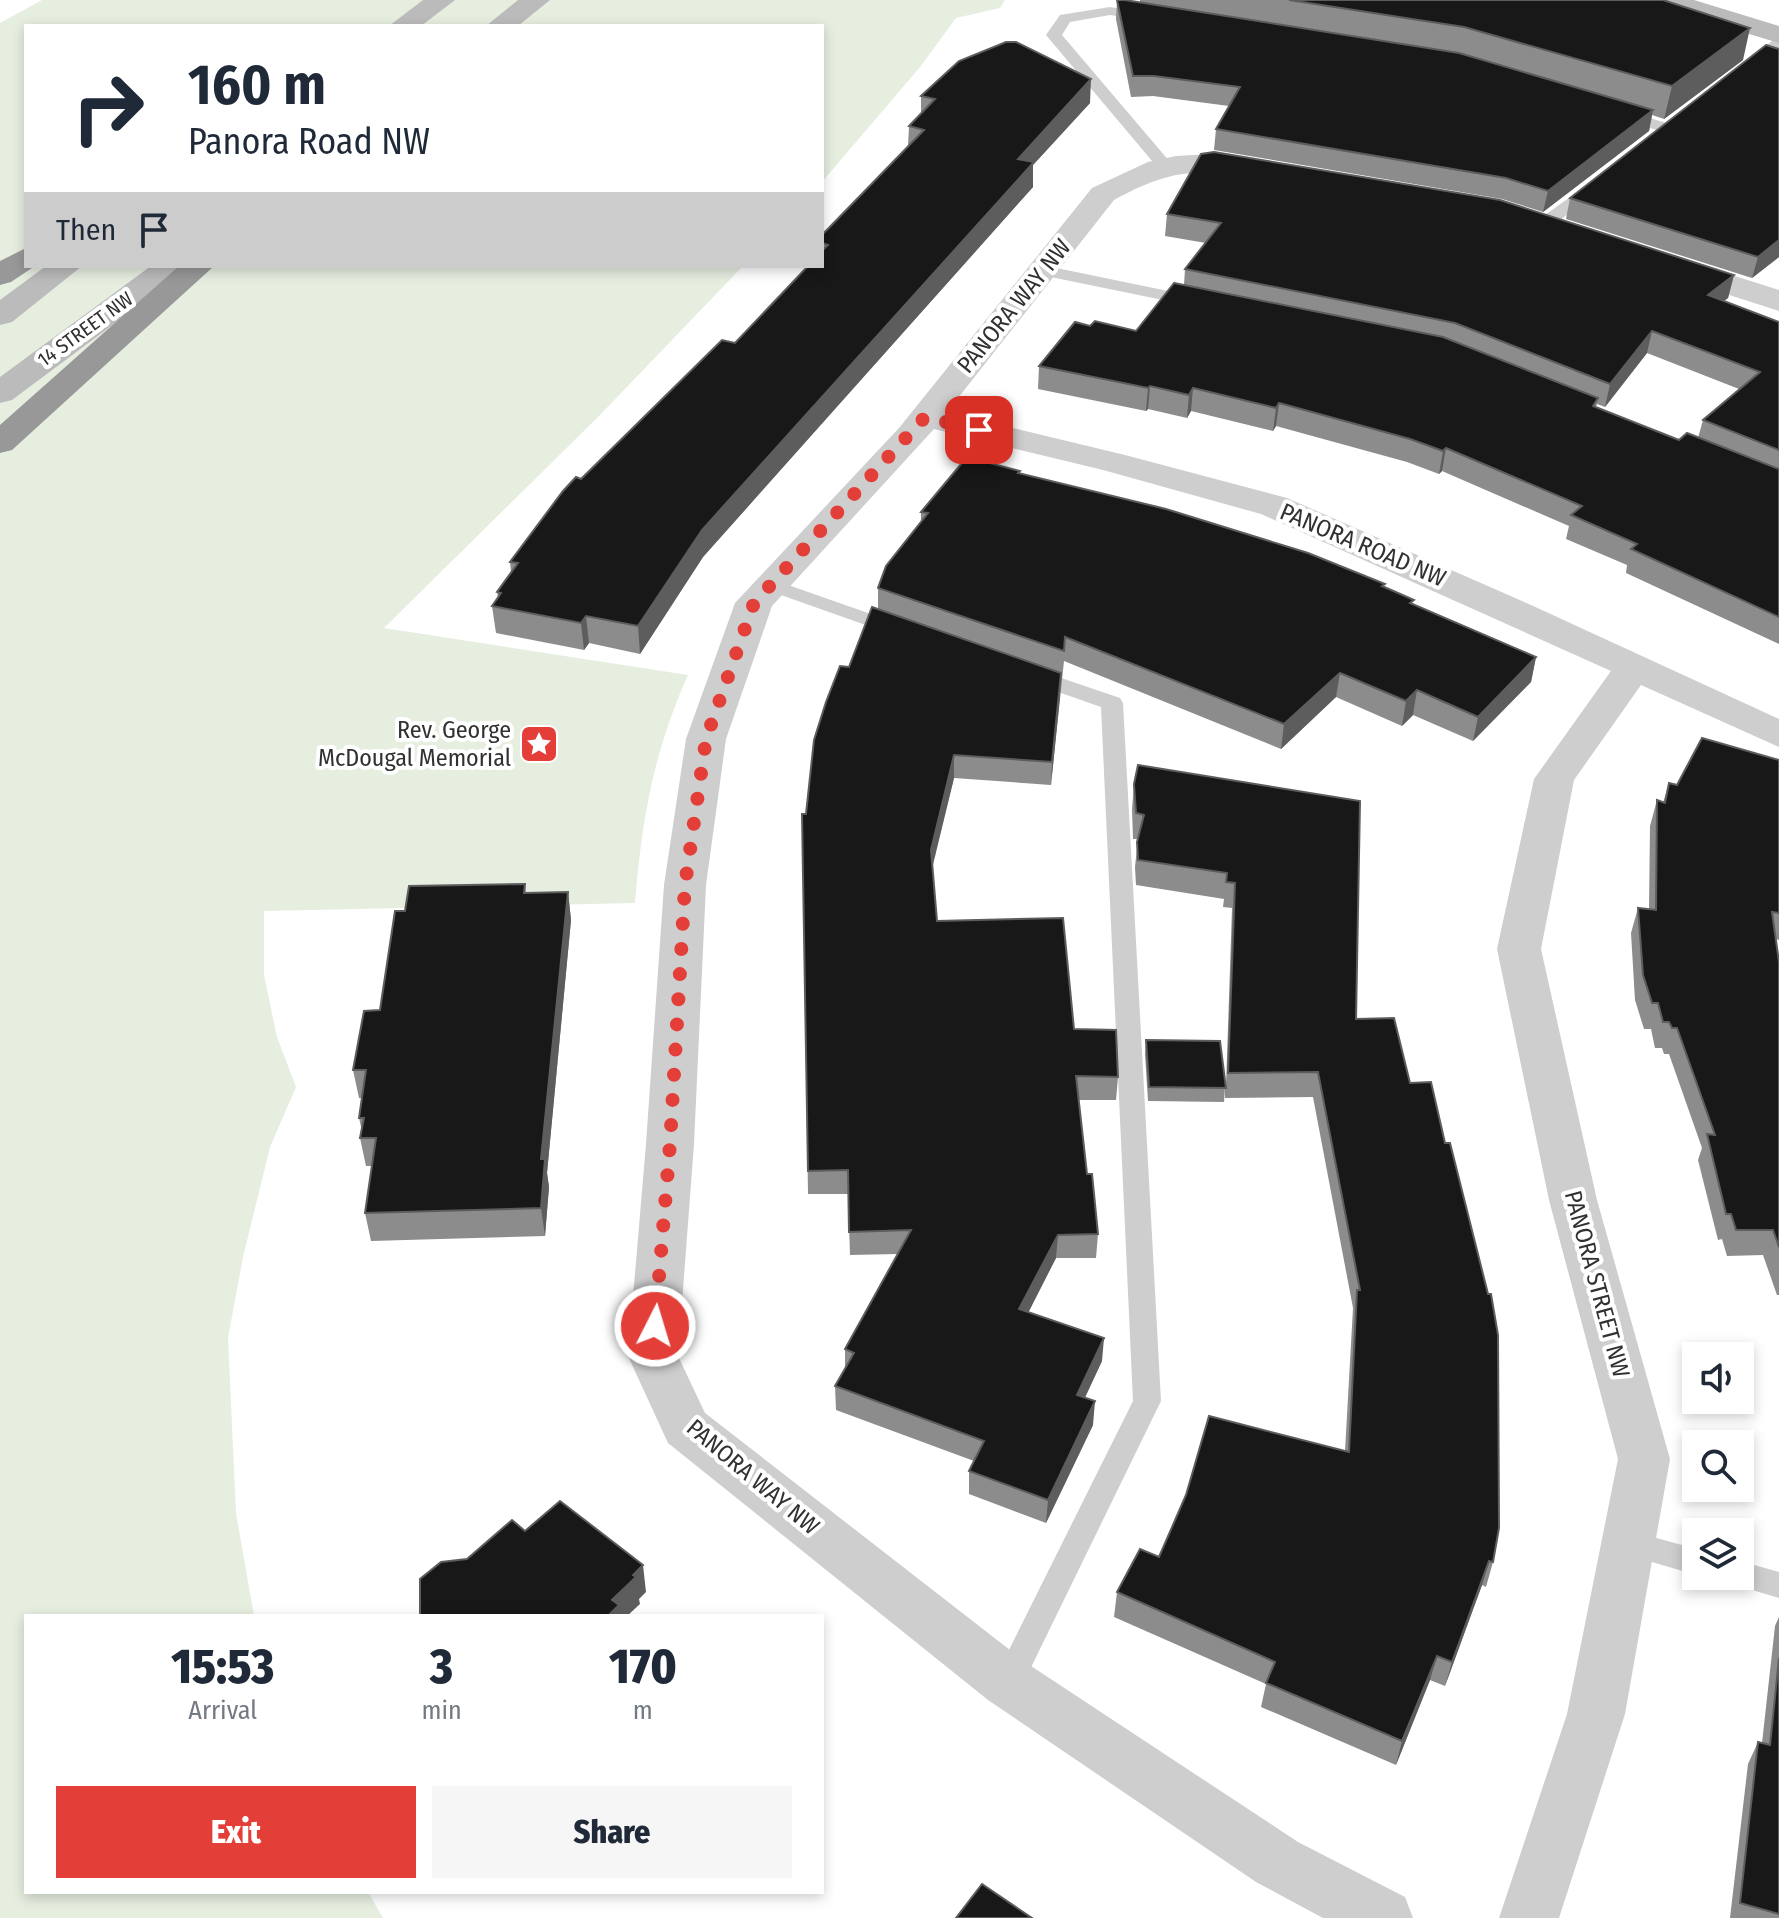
<!DOCTYPE html>
<html lang="en">
<head>
<meta charset="utf-8">
<style>
	:root { --surface:#fff; --page:#f6f6f7; --text:#1f2937; --muted:#747a83; --accent:#e33e38 }
	body { margin:0; font-family:"Fira Sans Condensed",sans-serif; background:var(--page); color:var(--text); height:100vh; display:flex; flex-direction:column; font-size:30px; white-space:nowrap }
	* { box-sizing:border-box; margin:0 }
	p { font-size:26px; color:var(--muted) }
	.icon { flex:none; width:44px; height:44px; fill:none; stroke:currentColor; stroke-width:2; stroke-linecap:round; stroke-linejoin:round }
	.map { position:relative; flex:1; overflow:hidden }
	.drawer { position:absolute; left:24px; top:1614px; width:800px; height:280px; display:flex; flex-direction:column; background:var(--surface); border-radius:0px; box-shadow:0 4px 12px #0003 }
	.drawer>* { flex:none }
	.banner { position:absolute; left:24px; top:24px; width:800px; height:244px; border-radius:0px; box-shadow:0 4px 12px #0003; background:#fff; color:var(--text); overflow:hidden }
	.fabs { position:absolute; left:1682px; top:1342px; display:grid; gap:16px }
	.fabs a { display:grid; place-items:center; width:72px; height:72px; border-radius:0px; background:var(--surface); box-shadow:0 4px 12px #0003; font-size:40px }
	.pin { position:absolute; display:grid; place-items:center; width:68px; height:68px; color:#fff; margin:-34px; border-radius:16px; box-shadow:0 4px 12px #0006 }
	.me { position:absolute; width:88px; margin:-44px; rotate:5deg; stroke-linejoin:round; filter:drop-shadow(0 0 6px #0008) }
	.turn { display:flex; align-items:center; gap:28px; height:168px; padding:0 32px; font-size:36px }
	.turn .icon { width:104px; height:104px; stroke-width:2.5 }
	.turn b { display:block; font-size:56px; line-height:68px }
	.then { display:flex; align-items:center; height:76px; padding:0 32px; background:#0003; gap:16px; font-size:30px }
	.eta { display:flex; justify-content:space-evenly; align-items:center; height:136px; text-align:center }
	.eta b { font-size:48px; font-weight:800; line-height:56px }
	.action { display:flex; gap:16px; margin-top:auto; padding:16px 32px }
	.action a { flex:1; height:92px; border-radius:0px; background:var(--accent); color:#fff; font-size:32px; font-weight:800; line-height:92px; text-align:center }
	.action a+a { background:var(--page); color:var(--text) }
	.map>svg:first-child { display:block }
	.green { fill:#e6eee0 }
	.lines { fill:none; stroke-linecap:round; stroke-linejoin:round }
	.lane { fill:#cecece; fill-rule:evenodd }
	.street { fill:#cecece; fill-rule:evenodd }
	.secondary { fill:#bbb; fill-rule:evenodd }
	.highway { fill:#989898; fill-rule:evenodd }
	.wall { fill:#8c8c8c; fill-rule:evenodd }
	.shaded-wall { fill:#5d5d5d }
	.building { fill:#181818; stroke:#5d5d5d; stroke-width:2 }
	.route { stroke:#e33e38; stroke-width:14; stroke-dasharray:0 25.2 }
	.labels { text-anchor:middle; dominant-baseline:central; stroke-width:8; stroke-linejoin:round; paint-order:stroke }
	.far-street-label { font-size:20px; fill:#313131; stroke:#fff }
	.street-label { font-size:24px; fill:#313131; stroke:#fff }
	.poi-label { font-size:24px; fill:#313131; stroke:#fff; text-anchor:end }
</style>
</head>
<body>
<div class="map">
<svg width="1779" height="1918" viewBox="0 0 1779 1918">
	<rect width="100%" height="100%" fill="#fff"/>
	<path class="green" d="M42,0H1005L1000,8L956,18L920,67L822,182V26H26V266H743L599,416L384,628L688,675C653,754 642,818 635,903L264,911V975L277,1037L296,1087L270,1147L243,1257L228,1338L236,1513L254,1616H26V1892H368L383,1918H0V23Z"/>
	<g class="lines">
		<g class="lane">
			<polygon points="1110,7 1146,13 1153,17 1146,21 1110,15 1070,22 1062,35 1170,162 1172,165 1170,168 1158,168 1046,35 1060,15"/>
			<polygon points="1779,36 1779,48 1751,70 1741,70 1741,64"/>
			<polygon points="1620,109 1673,125 1675,128 1667,133 1614,117 1612,114"/>
			<polygon points="1594,180 1600,181 1602,185 1600,189 1550,228 1538,228 1536,224 1538,220"/>
			<polygon points="1042,265 1197,297 1206,302 1197,307 1036,274 1033,270 1036,266"/>
			<polygon points="771,579 905,626 908,630 898,636 891,634 764,589 761,585"/>
			<polygon points="1032,668 1120,698 1123,703 1161,1401 1019,1692 1008,1696 997,1692 993,1682 1133,1401 1101,707 1024,680 1021,675 1024,670"/>
			<polygon points="1628,1530 1696,1549 1696,1575 1618,1552 1613,1543 1618,1534"/>
			<polygon points="1740,1561 1779,1572 1779,1598 1729,1583 1726,1576 1740,1576"/>
		</g>
		<g class="street">
			<path d="M1211,154L1265,163L1269,169L1265,175C1248,179 1232,174 1215,173C1176,170 1147,182 1114,200L947,412L1125,455L1287,498L1531,605L1779,719V747L1641,685L1574,780L1541,949L1597,1200L1670,1459L1625,1714L1559,1918H1499L1567,1714L1618,1459L1549,1200L1497,949L1534,779L1611,671L1261,514L1103,470L934,429L772,606L726,739L706,885L694,1144L678,1356L705,1413L1028,1664L1298,1842L1405,1897L1413,1918H1323L1256,1882L988,1700L668,1443L628,1356L646,1144L664,885L686,739L735,603L899,428L1092,188L1148,162L1176,156Z"/>
			<polygon points="1675,257 1779,290 1779,311 1664,274 1659,267 1664,260"/>
		</g>
		<g class="secondary">
			<polygon points="423,0 455,0 421,26 389,26"/>
			<polygon points="518,0 550,0 518,26 486,26"/>
			<polygon points="1652,0 1694,0 1779,26 1779,43 1656,6"/>
			<polygon points="46,266 82,266 12,322 0,325 0,300"/>
			<polygon points="151,266 187,266 182,273 12,400 0,403 0,377"/>
		</g>
		<g class="highway">
			<polygon points="26,248 26,266 35,266 11,282 0,285 0,261"/>
			<polygon points="179,266 214,266 12,450 0,453 0,425"/>
		</g>
	</g>
	<g class="wall">
		<polygon points="1117,0 1140,2 1140,0 1663,0 1743,60 1664,119 1652,115 1649,131 1543,212 1502,199 1214,150 1216,129 1229,106 1153,96 1131,97 1116,19"/>
		<polygon points="1779,49 1779,257 1752,278 1566,219 1570,198"/>
		<polygon points="921,96 1090,103 1033,165 1033,187 703,557 640,654 589,643 584,650 496,633 492,606 498,598 497,592 511,572 510,562 581,479 822,266 822,235 908,146 909,126 921,113"/>
		<path d="M1167,214L1734,275L1728,298L1723,301L1779,322V644L1626,573L1627,565L1566,539L1569,526L1442,471L1439,474L1407,462L1276,426L1273,431L1191,411L1187,418L1148,409L1146,411L1038,389L1039,366L1090,326L1136,331L1184,285L1185,269L1206,243L1165,236ZM1647,353L1739,389L1703,420L1698,438L1679,440L1596,407L1597,404L1605,407Z"/>
		<polygon points="1020,474 1384,587 1413,605 1536,657 1531,682 1473,741 1413,715 1402,726 1336,697 1281,749 1064,661 1051,785 954,778 932,866 937,921 1074,1029 1118,1077 1116,1100 1078,1100 1087,1174 1098,1234 1096,1258 1056,1258 1028,1312 1102,1361 1085,1398 1093,1425 1046,1523 969,1494 969,1471 974,1461 836,1410 835,1386 845,1369 845,1349 898,1254 850,1255 848,1194 808,1194 802,814 806,814 849,667 878,609 878,588 921,522 921,512"/>
		<polygon points="1779,760 1779,940 1776,939 1779,962 1779,1295 1777,1295 1763,1255 1727,1256 1722,1239 1718,1240 1698,1160 1702,1148 1669,1054 1664,1054 1662,1048 1655,1048 1651,1029 1644,1029 1635,1000 1631,933 1638,908 1649,909 1650,826 1657,800 1663,803 1669,783 1677,785"/>
		<polygon points="1138,765 1356,1019 1493,1562 1486,1587 1482,1585 1445,1686 1430,1680 1396,1765 1261,1707 1266,1684 1114,1617 1117,1592 1159,1557 1345,1451 1353,1308 1313,1097 1225,1098 1225,1088 1224,1102 1148,1101 1145,1054 1146,1040 1226,1087 1232,908 1223,907 1224,899 1136,885 1135,867 1138,839 1133,839 1132,809 1134,784"/>
		<polygon points="525,884 526,893 568,892 571,920 547,1173 549,1187 545,1236 371,1241 365,1213 372,1166 366,1166 360,1138 362,1131 359,1118 362,1098 359,1098 353,1070 380,1010 405,911"/>
		<polygon points="1779,1617 1779,1918 1730,1918 1748,1764 1758,1742 1762,1743 1775,1626"/>
	</g>
	<g class="shaded-wall">
		<polygon points="1750,28 1743,60 1664,119 1672,86"/>
		<polygon points="1091,79 1090,103 1033,165 1033,187 703,557 640,654 638,626 702,530 1018,159"/>
		<polygon points="1653,110 1649,131 1543,212 1548,191"/>
		<polygon points="1779,240 1779,257 1752,278 1758,257"/>
		<polygon points="1734,275 1728,298 1703,318 1708,295"/>
		<polygon points="1652,331 1647,353 1605,407 1610,384"/>
		<polygon points="1150,386 1148,409 1146,411 1148,388"/>
		<polygon points="1193,388 1191,411 1187,418 1189,395"/>
		<polygon points="1279,403 1276,426 1273,431 1276,408"/>
		<polygon points="1446,448 1442,471 1439,474 1443,451"/>
		<polygon points="586,616 589,643 584,650 581,623"/>
		<polygon points="1536,657 1531,682 1473,741 1478,717"/>
		<polygon points="1061,673 1060,696 1051,785 1052,762"/>
		<polygon points="1340,673 1336,697 1281,749 1284,724"/>
		<polygon points="1417,690 1413,715 1402,726 1406,701"/>
		<polygon points="954,755 954,778 931,873 931,850"/>
		<polygon points="568,892 571,920 547,1173 549,1187 545,1236 541,1208 541,1159"/>
		<polygon points="1058,1235 1056,1258 1018,1333 1019,1309"/>
		<polygon points="1104,1338 1102,1361 1075,1418 1077,1395"/>
		<polygon points="1095,1401 1093,1425 1046,1523 1048,1500"/>
		<polygon points="1489,1561 1482,1585 1445,1686 1452,1662"/>
		<polygon points="643,1565 646,1592 639,1599 640,1604 627,1616 608,1616 612,1600 633,1575"/>
		<polygon points="1437,1656 1430,1680 1396,1765 1402,1741"/>
	</g>
	<g class="building">
		<polygon points="1117,0 1125,0 1459,53 1653,110 1548,191 1506,178 1216,129 1240,87 1154,76 1133,76"/>
		<polygon points="1289,0 1663,0 1750,28 1672,86 1464,27"/>
		<polygon points="1006,42 1016,42 1091,79 1018,159 1034,162 702,530 638,626 586,616 581,623 492,606 501,593 497,592 518,563 510,562 563,491 576,477 581,479 722,340 735,343 808,266 822,266 822,251 828,245 822,243 822,235 924,130 909,126 935,99 921,96 959,61"/>
		<polygon points="1766,45 1779,49 1779,240 1758,257 1570,198"/>
		<polygon points="1214,152 1500,200 1734,275 1708,295 1779,322 1779,450 1703,420 1760,372 1652,331 1610,384 1455,323 1185,269 1221,223 1167,214 1201,154"/>
		<polygon points="1174,283 1443,337 1598,398 1593,406 1679,440 1687,433 1779,469 1779,617 1631,549 1637,544 1571,515 1582,506 1446,448 1443,451 1410,439 1279,403 1276,408 1193,388 1189,395 1150,386 1148,388 1039,366 1075,322 1090,326 1095,321 1136,331"/>
		<polygon points="967,457 1020,471 1018,473 1166,509 1308,553 1385,584 1382,586 1414,600 1410,603 1536,657 1478,717 1417,690 1406,701 1340,673 1284,724 1065,637 1064,651 878,588 886,566 928,513 921,512"/>
		<polygon points="872,607 1061,673 1052,762 954,755 931,850 937,921 1063,918 1074,1029 1116,1030 1118,1077 1076,1076 1087,1174 1092,1174 1098,1234 1058,1235 1019,1309 1104,1338 1077,1395 1095,1401 1048,1500 969,1471 984,1441 835,1386 854,1353 845,1349 911,1230 849,1232 848,1170 808,1171 802,814 806,814 814,740 826,702 840,666 849,667"/>
		<polygon points="1702,738 1779,760 1779,913 1772,912 1779,962 1779,1247 1773,1230 1736,1230 1731,1214 1726,1214 1707,1134 1715,1135 1677,1028 1672,1028 1669,1022 1663,1022 1658,1003 1652,1003 1643,975 1638,908 1656,910 1657,800 1665,803 1669,783 1677,785"/>
		<polygon points="1138,765 1360,801 1356,1019 1394,1018 1410,1083 1431,1082 1445,1143 1450,1143 1488,1294 1491,1294 1498,1335 1499,1528 1493,1562 1489,1561 1452,1662 1437,1656 1402,1741 1266,1683 1275,1662 1117,1592 1140,1549 1159,1557 1186,1495 1209,1416 1349,1452 1357,1290 1360,1290 1318,1072 1228,1073 1235,883 1226,882 1227,873 1138,860 1137,842 1144,815 1136,813 1134,784"/>
		<polygon points="525,884 524,893 568,892 541,1159 545,1159 541,1208 365,1213 376,1138 360,1138 364,1118 359,1118 366,1070 353,1070 364,1011 380,1010 395,911 405,911 409,886"/>
		<polygon points="1146,1040 1220,1041 1226,1088 1149,1087"/>
		<polygon points="560,1501 643,1565 633,1575 636,1577 612,1600 619,1605 608,1616 420,1616 420,1579 441,1562 467,1559 512,1520 525,1531"/>
		<polygon points="1779,1658 1779,1914 1740,1903 1758,1742 1770,1745"/>
		<polygon points="982,1884 1032,1918 956,1918"/>
	</g>
	<g class="lines">
		<polyline class="route" points="655,1326 670,1144 685,885 706,739 754,603 925,417 979,430"/>
	</g>
	<defs>
		<symbol id="sight-square" viewBox="-11 -11 22 22"><rect x="-9" y="-9" width="18" height="18" rx="4" fill="#e33e38" stroke="#fff"/><path d="M0-6L1.8-2.2L6-1.7L2.9 1.2L3.7 5.4L0 3.3L-3.7 5.4L-2.9 1.2L-6-1.7L-1.8-2.2Z" fill="#fff"/></symbol>
	</defs>
	<g fill-rule="evenodd">
		<use href="#sight-square" x="517" y="722" width="44" height="44"/>
	</g>
	<g class="labels">
		<g class="far-street-label">
			<text transform="translate(85 329) rotate(-36)">14 STREET NW</text>
		</g>
		<g class="street-label">
			<text transform="translate(1014 306) rotate(-51)">PANORA WAY NW</text>
			<text transform="translate(1363 545) rotate(23)">PANORA ROAD NW</text>
			<text transform="translate(1597 1284) rotate(75)">PANORA STREET NW</text>
			<text transform="translate(753 1477) rotate(40)">PANORA WAY NW</text>
		</g>
		<g class="poi-label">
			<text x="511" y="730">Rev. George<tspan x="511" dy="28">McDougal Memorial</tspan></text>
		</g>
	</g>
</svg>
<div class="fabs">
<a><svg class="icon" aria-label="sound" viewBox="0 0 24 24"><path d="M4 9h4l5-4v14l-5-4H4zM17 9q2 3 0 6"/></svg></a>
<a><svg class="icon" aria-label="search" viewBox="0 0 24 24"><circle cx="10" cy="10" r="6"/><path d="M15 15l6 6"/></svg></a>
<a><svg class="icon" aria-label="layers" viewBox="0 0 24 24"><path d="M12 4l9 5-9 5-9-5zM3 14l9 5 9-5"/></svg></a>
</div>
<div class="pin" style="left:979px;top:430px;background:#d93025"><svg class="icon" aria-label="arrive" viewBox="0 0 24 24"><path d="M6 21V4h12l-3 4 3 4H6"/></svg></div>
<svg class="me" style="left:655px;top:1326px" viewBox="-20 -20 40 40"><circle r="17" fill="#e33e38" stroke="#fff" stroke-width="3"/><path d="M0-11L8 9 0 5-8 9z" fill="#fff"/></svg>
<div class="banner">
<div class="turn"><svg class="icon" aria-label="right" viewBox="0 0 24 24"><path d="M7 20v-9h11M14 6l5 5-5 5"/></svg><div><b>160 m</b>Panora Road NW</div></div>
<div class="then">Then<svg class="icon" aria-label="arrive" viewBox="0 0 24 24"><path d="M6 21V4h12l-3 4 3 4H6"/></svg></div>
</div>
<section class="drawer">
<div class="eta">
<div><b>15:53</b><p>Arrival</p></div>
<div><b>3</b><p>min</p></div>
<div><b>170</b><p>m</p></div>
</div>
<div class="action"><a>Exit</a><a>Share</a></div>
</section>
</div>
</body>
</html>
